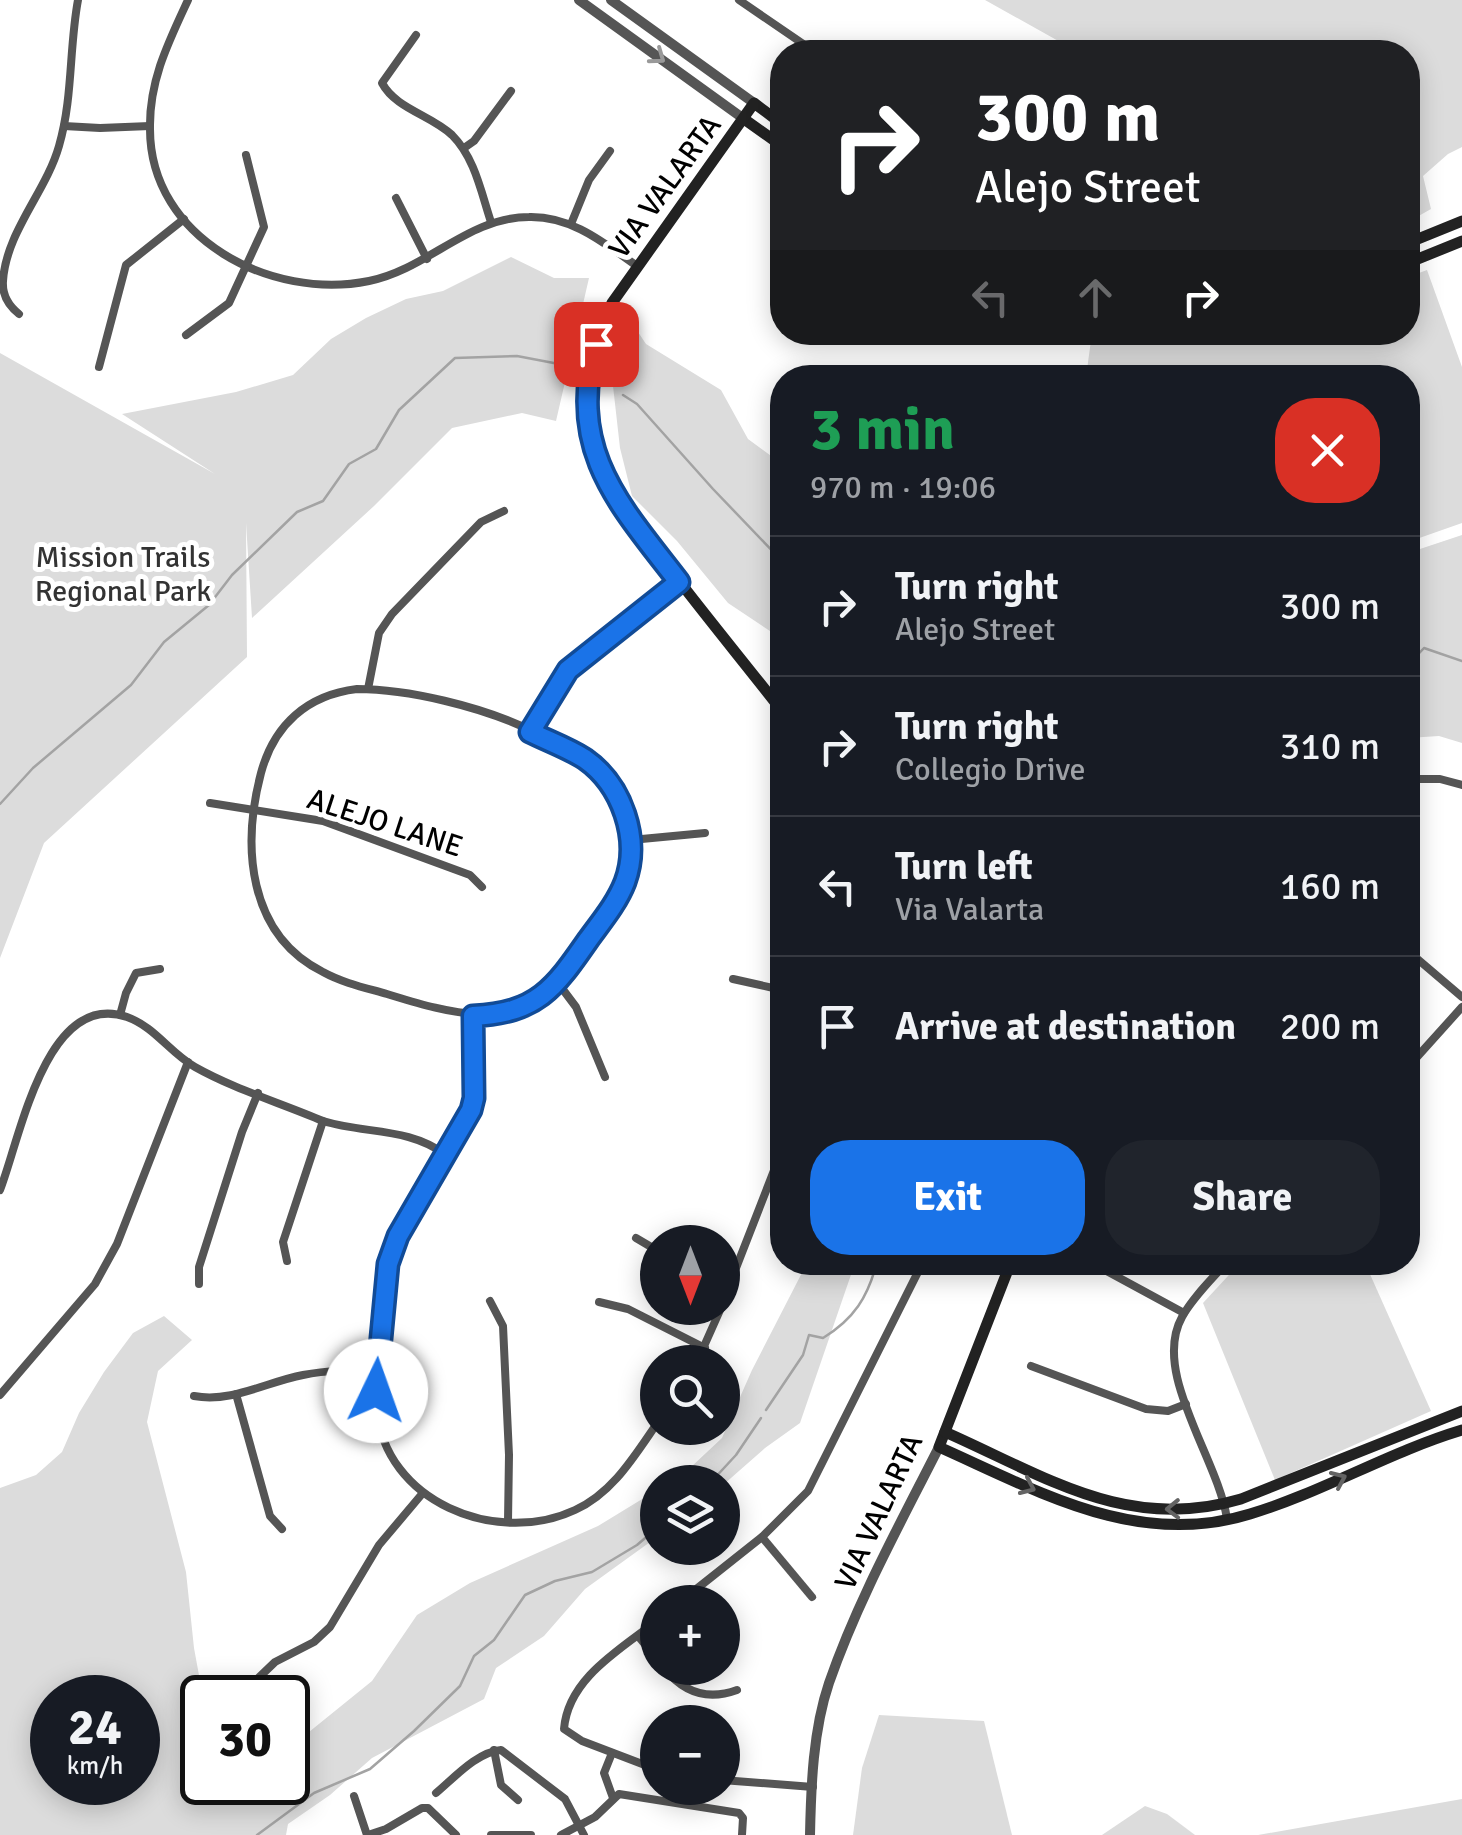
<!DOCTYPE html>
<html lang="en">
<head>
<meta charset="utf-8">
<style>
	:root { --surface:#171b24; --page:#20242c; --text:#f1f3f6; --muted:#9ea1a6; --line:#363941; --accent:#1a73e8 }
	body { margin:0; font-family:Signika,sans-serif; background:var(--page); color:var(--text); height:100vh; display:flex; flex-direction:column; font-size:38px; white-space:nowrap }
	* { box-sizing:border-box; margin:0 }
	p { font-size:32px; color:var(--muted) }
	.icon { flex:none; width:55px; height:55px; fill:none; stroke:currentColor; stroke-width:2; stroke-linecap:round; stroke-linejoin:round }
	.map { position:relative; flex:1; overflow:hidden }
	.sheet { position:absolute; left:770px; top:365px; width:650px; height:910px; display:flex; flex-direction:column; background:var(--surface); border-radius:40px; box-shadow:0 5px 25px #0003 }
	.sheet>* { flex:none }
	.top-card { position:absolute; left:770px; top:40px; width:650px; height:305px; border-radius:40px; box-shadow:0 5px 25px #0003; background:#202124; color:#fff; overflow:hidden }
	.needle { width:65px; rotate:180deg }
	.fabs { position:absolute; left:640px; top:1225px; display:grid; gap:20px }
	.fabs a { display:grid; place-items:center; width:100px; height:100px; border-radius:50%; background:var(--surface); box-shadow:0 5px 25px #0003; font-size:50px }
	.speed { position:absolute; left:30px; top:1675px; display:flex; gap:20px; font-size:50px; font-weight:700; text-align:center }
	.speed>* { display:grid; place-content:center; width:130px; height:130px; border-radius:50%; background:var(--surface); box-shadow:0 5px 25px #0003; line-height:1 }
	.speed small { font-size:25px; font-weight:400 }
	.speed .limit { border:5px solid #111; border-radius:15px; background:#fff; color:#111 }
	.pin { position:absolute; display:grid; place-items:center; width:85px; height:85px; color:#fff; margin:-42px; border-radius:20px; box-shadow:0 5px 15px #0006 }
	.me { position:absolute; width:110px; margin:-55px; rotate:3deg; stroke-linejoin:round; filter:drop-shadow(0 0 8px #0008) }
	.turn { display:flex; align-items:center; gap:35px; height:210px; padding:0 40px; font-size:45px }
	.turn .icon { width:130px; height:130px; stroke-width:2.5 }
	.turn b { display:block; font-size:70px; line-height:85px }
	.lanes { display:flex; align-items:center; height:95px; padding:0 40px; background:#0003; justify-content:center; gap:50px; direction:ltr }
	.lanes .off { opacity:.35 }
	.round { display:grid; place-items:center; flex:none; width:105px; height:105px; border-radius:40px; background:var(--page) }
	.headline { display:flex; align-items:center; justify-content:space-between; height:170px; padding:0 40px }
	h1 { font-size:60px; font-weight:800; line-height:75px; color:#1e9e55 }
	.action { display:flex; gap:20px; margin-top:auto; padding:20px 40px }
	.action a { flex:1; height:115px; border-radius:40px; background:var(--accent); color:#fff; font-size:40px; font-weight:800; line-height:115px; text-align:center }
	.action a+a { background:var(--page); color:var(--text) }
	ul { padding:0; list-style:none }
	li { display:flex; align-items:center; gap:30px; height:140px; padding:0 40px; border-top:2px solid var(--line) }
	li div { flex:1 }
	li b { display:block; font-size:38px }
	li em { font-style:normal }
	.map>svg:first-child { display:block }
	.green { fill:#dcdcdc; fill-rule:evenodd }
	.lines { fill:none; stroke-linecap:round; stroke-linejoin:round }
	.stream { stroke:#a3a3a3; stroke-width:2.5 }
	.minor { stroke:#555; stroke-width:8 }
	.tertiary { stroke:#555; stroke-width:10 }
	.secondary { stroke:#222; stroke-width:11 }
	.oneway { stroke:#999 }
	.oneway2 { stroke:#646464 }
	.route-casing { stroke:#114b97; stroke-width:25 }
	.route { stroke:#1a73e8; stroke-width:18 }
	.labels { text-anchor:middle; dominant-baseline:central; stroke-width:10; stroke-linejoin:round; paint-order:stroke }
	.street-label { font-size:30px; fill:#000; stroke:#fff }
	.park-label { font-size:30px; fill:#333; stroke:#fff }
</style>
</head>
<body>
<div class="map">
<svg width="1462" height="1835" viewBox="0 0 1462 1835">
	<rect width="100%" height="100%" fill="#fff"/>
	<g class="green">
		<polygon points="985,0 1462,0 1462,147 1448,154 1423,176 1431,209 1408,222 1408,52 1078,52"/>
		<polygon points="511,257 554,278 589,278 556,421 522,413 452,428 374,506 252,618 246,523 247,657 44,843 0,958 0,353 215,474 122,414 236,392 293,375 331,339 366,318 406,299 443,291"/>
		<polygon points="1427,270 1462,367 1462,523 1408,542 1408,378 1086,377 1092,333 1408,332 1408,277"/>
		<polygon points="630,320 646,344 721,390 748,439 782,464 782,639 728,603 677,541 632,496 620,448 612,377"/>
		<polygon points="1462,535 1462,743 1439,736 1408,738 1408,553"/>
		<polygon points="807,1263 855,1263 800,1423 765,1448 723,1485 722,1482 675,1482 722,1438 752,1370"/>
		<polygon points="1240,1263 1365,1263 1431,1411 1275,1480 1203,1303"/>
		<path d="M164,1316L192,1340L158,1371L147,1422L186,1572L194,1648L203,1697L202,1782H288V1749L372,1681L417,1615L470,1583L598,1526L657,1490V1537L585,1589L544,1636L496,1668L484,1699L372,1758L330,1795L288,1824L286,1835H0V1488L36,1475L62,1452L79,1413L104,1372L133,1333ZM52,1698H138V1782H52Z"/>
		<polygon points="879,1715 984,1721 1012,1835 853,1835 862,1768"/>
		<polygon points="1462,1799 1462,1835 1258,1835"/>
		<polygon points="1145,1806 1167,1814 1195,1835 1102,1835"/>
	</g>
	<g class="lines">
		<g class="stream">
			<polyline points="623,395 637,404 713,489 782,561"/>
			<polyline points="1408,665 1424,648 1462,661"/>
			<polyline points="0,804 33,768 131,685 164,642 209,605 232,575 297,512 323,501 349,464 376,449 399,410 455,358 517,356 559,364"/>
			<path d="M766,1410L803,1355L809,1335L823,1338C854,1319 868,1297 877,1262"/>
			<polyline points="711,1482 736,1455 761,1418"/>
			<polyline points="257,1835 314,1793 370,1769 414,1731 460,1686 474,1656 494,1640 525,1595 555,1581 592,1572 637,1545 658,1527"/>
		</g>
		<g class="minor">
			<path d="M188,0C168,43 149,81 150,129C150,239 272,301 369,281C428,269 468,217 529,217C572,216 604,243 637,266"/>
			<polyline points="739,0 815,52"/>
			<path d="M416,35L382,83C396,109 431,115 452,135C475,158 481,192 491,222"/>
			<polyline points="64,126 100,128 150,126"/>
			<polyline points="464,148 474,141 511,91"/>
			<polyline points="396,198 427,259"/>
			<polyline points="571,224 589,180 610,151"/>
			<path d="M19,314C9,306 2,295 3,281C6,232 46,192 59,146C73,98 69,48 78,0"/>
			<polyline points="186,335 229,303 264,227 246,155"/>
			<polyline points="99,367 126,265 184,219"/>
			<path d="M357,689C449,689 673,751 625,882C617,905 598,926 584,946C576,958 568,972 558,983C511,1034 443,1011 387,994C366,988 343,983 323,972C247,934 242,845 261,773C274,725 307,695 357,689Z"/>
			<polyline points="368,689 379,633 392,614 481,522 504,511"/>
			<polyline points="1408,779 1440,779 1462,785"/>
			<polyline points="210,803 323,821 470,875 482,887"/>
			<polyline points="631,840 705,833"/>
			<polyline points="1408,889 1410,885"/>
			<polyline points="1408,951 1462,997"/>
			<polyline points="733,979 782,990"/>
			<polyline points="558,983 576,1007 605,1077"/>
			<polyline points="120,1015 126,993 136,973 160,969"/>
			<path d="M473,1015L474,1098L471,1110C448,1152 419,1193 399,1236C379,1277 373,1363 377,1409C384,1501 496,1547 575,1510C613,1493 635,1455 658,1422"/>
			<polyline points="1408,1067 1462,1007"/>
			<path d="M0,1190C20,1139 46,989 127,1017C155,1027 170,1053 195,1067C234,1089 281,1103 323,1121C365,1134 409,1127 446,1155"/>
			<polyline points="636,1238 658,1251"/>
			<polyline points="287,1261 283,1242 323,1121"/>
			<polyline points="1090,1262 1184,1313"/>
			<polyline points="199,1284 199,1267 242,1132 258,1093"/>
			<polyline points="490,1301 503,1326 509,1455 508,1521"/>
			<polyline points="599,1302 628,1309 705,1348"/>
			<polyline points="722,1304 782,1150"/>
			<polyline points="697,1362 721,1308"/>
			<polyline points="1031,1366 1146,1409 1168,1411 1186,1404"/>
			<polyline points="236,1394 270,1516 282,1529"/>
			<polyline points="0,1395 95,1284 117,1244 188,1062"/>
			<path d="M194,1396C232,1403 266,1382 303,1375C328,1370 351,1370 376,1370"/>
			<path d="M1227,1519C1218,1458 1151,1373 1182,1317C1193,1297 1212,1279 1227,1262"/>
			<polyline points="762,1537 812,1597"/>
			<polyline points="680,1602 762,1537 808,1491 923,1262"/>
			<path d="M658,1620C621,1649 568,1678 564,1729L582,1741L658,1770"/>
			<polyline points="638,1636 658,1660"/>
			<path d="M664,1668C683,1692 707,1701 737,1690"/>
			<polyline points="252,1684 275,1662 314,1642 330,1627 379,1545 422,1494"/>
			<polyline points="494,1750 501,1785 518,1800"/>
			<polyline points="612,1753 604,1773 613,1798"/>
			<polyline points="722,1780 813,1787"/>
			<path d="M436,1793C454,1778 477,1752 501,1750L565,1799L584,1835"/>
			<polyline points="354,1796 367,1835"/>
			<polyline points="368,1835 386,1829 422,1808 428,1808 456,1835"/>
			<polyline points="491,1835 531,1835"/>
			<polyline points="561,1835 595,1817 619,1794 739,1813 743,1818 742,1835"/>
		</g>
		<g class="tertiary">
			<polyline points="579,0 744,119"/>
			<polyline points="611,0 754,103"/>
			<polyline points="530,732 568,670 679,582"/>
			<path d="M810,1835C811,1786 813,1730 829,1683C857,1602 900,1524 939,1447"/>
		</g>
		<g class="secondary">
			<polyline points="744,119 782,146"/>
			<path d="M782,124L754,103L612,303C581,364 579,441 616,501C632,526 654,550 673,573C709,620 746,665 782,711"/>
			<polyline points="1408,243 1462,221"/>
			<polyline points="1408,263 1462,241"/>
			<path d="M1011,1262L939,1447C1038,1491 1137,1549 1250,1514C1323,1492 1389,1452 1462,1430"/>
			<path d="M945,1432C1045,1476 1127,1533 1241,1499L1462,1411"/>
		</g>
	</g>
	<defs><path id="oneway-chevron" d="M-2-3.5L2.5 0L-2 3.5" fill="none" stroke-width="1.6" stroke-linecap="round" stroke-linejoin="round" transform="scale(2.5)"/></defs>
	<use class="oneway" href="#oneway-chevron" transform="translate(658 57) rotate(36)"/>
	<g class="oneway2">
		<use href="#oneway-chevron" transform="translate(1339 1479) rotate(-24)"/>
		<use href="#oneway-chevron" transform="translate(1028 1487) rotate(24)"/>
		<use href="#oneway-chevron" transform="translate(1173 1509) rotate(179)"/>
	</g>
	<g class="lines">
		<defs>
			<path id="route" d="M376,1391L388,1264L398,1236L471,1110L474,1098L473,1016C537,1013 554,989 588,940C601,922 617,903 625,882C641,839 622,785 585,759C568,748 548,741 530,732L568,670L679,582C619,504 566,450 596,344"/>
		</defs>
		<use href="#route" class="route-casing"/>
		<use href="#route" class="route"/>
	</g>
	<g class="labels">
		<g class="street-label">
			<text transform="translate(665 187) rotate(-54)">VIA VALARTA</text>
			<text transform="translate(385 823) rotate(18)">ALEJO LANE</text>
			<text transform="translate(879 1512) rotate(-65)">VIA VALARTA</text>
		</g>
		<g class="park-label">
			<text x="123" y="557">Mission Trails<tspan x="123" dy="34">Regional Park</tspan></text>
		</g>
	</g>
</svg>
<div class="fabs">
<a><svg class="needle" viewBox="-14 -14 28 28"><path d="M0-13l5 13h-10z" fill="#e53935"/><path d="M0 13l5-13h-10z" fill="#9ea1a6"/></svg></a>
<a><svg class="icon" aria-label="search" viewBox="0 0 24 24"><circle cx="10" cy="10" r="6"/><path d="M15 15l6 6"/></svg></a>
<a><svg class="icon" aria-label="layers" viewBox="0 0 24 24"><path d="M12 4l9 5-9 5-9-5zM3 14l9 5 9-5"/></svg></a>
<a>+</a>
<a>−</a>
</div>
<div class="speed"><div>24<small>km/h</small></div><div class="limit">30</div></div>
<div class="pin" style="left:596px;top:344px;background:#d93025"><svg class="icon" aria-label="arrive" viewBox="0 0 24 24"><path d="M6 21V4h12l-3 4 3 4H6"/></svg></div>
<svg class="me" style="left:376px;top:1391px" viewBox="-20 -20 40 40"><circle r="19" fill="#fff"/><path d="M0-13L10 11 0 6-10 11z" fill="#1a73e8"/></svg>
<div class="top-card">
<div class="turn"><svg class="icon" aria-label="right" viewBox="0 0 24 24"><path d="M7 20v-9h11M14 6l5 5-5 5"/></svg><div><b>300 m</b>Alejo Street</div></div>
<div class="lanes"><svg class="icon off" aria-label="left" viewBox="0 0 24 24"><path d="M17 20v-9H6M10 6l-5 5 5 5"/></svg><svg class="icon off" aria-label="ahead" viewBox="0 0 24 24"><path d="M12 20V5M6 11l6-6 6 6"/></svg><svg class="icon" aria-label="right" viewBox="0 0 24 24"><path d="M7 20v-9h11M14 6l5 5-5 5"/></svg></div>
</div>
<section class="sheet">
<div class="headline"><div><h1>3 min</h1><p>970 m · 19:06</p></div><a class="round" style="background:#d93025;color:#fff"><svg class="icon" aria-label="close" viewBox="0 0 24 24"><path d="M6 6l12 12M18 6L6 18"/></svg></a></div>
<ul>
<li><svg class="icon" aria-label="right" viewBox="0 0 24 24"><path d="M7 20v-9h11M14 6l5 5-5 5"/></svg><div><b>Turn right</b><p>Alejo Street</p></div><em>300 m</em></li>
<li><svg class="icon" aria-label="right" viewBox="0 0 24 24"><path d="M7 20v-9h11M14 6l5 5-5 5"/></svg><div><b>Turn right</b><p>Collegio Drive</p></div><em>310 m</em></li>
<li><svg class="icon" aria-label="left" viewBox="0 0 24 24"><path d="M17 20v-9H6M10 6l-5 5 5 5"/></svg><div><b>Turn left</b><p>Via Valarta</p></div><em>160 m</em></li>
<li><svg class="icon" aria-label="arrive" viewBox="0 0 24 24"><path d="M6 21V4h12l-3 4 3 4H6"/></svg><div><b>Arrive at destination</b></div><em>200 m</em></li>
</ul>
<div class="action"><a>Exit</a><a>Share</a></div>
</section>
</div>
</body>
</html>
